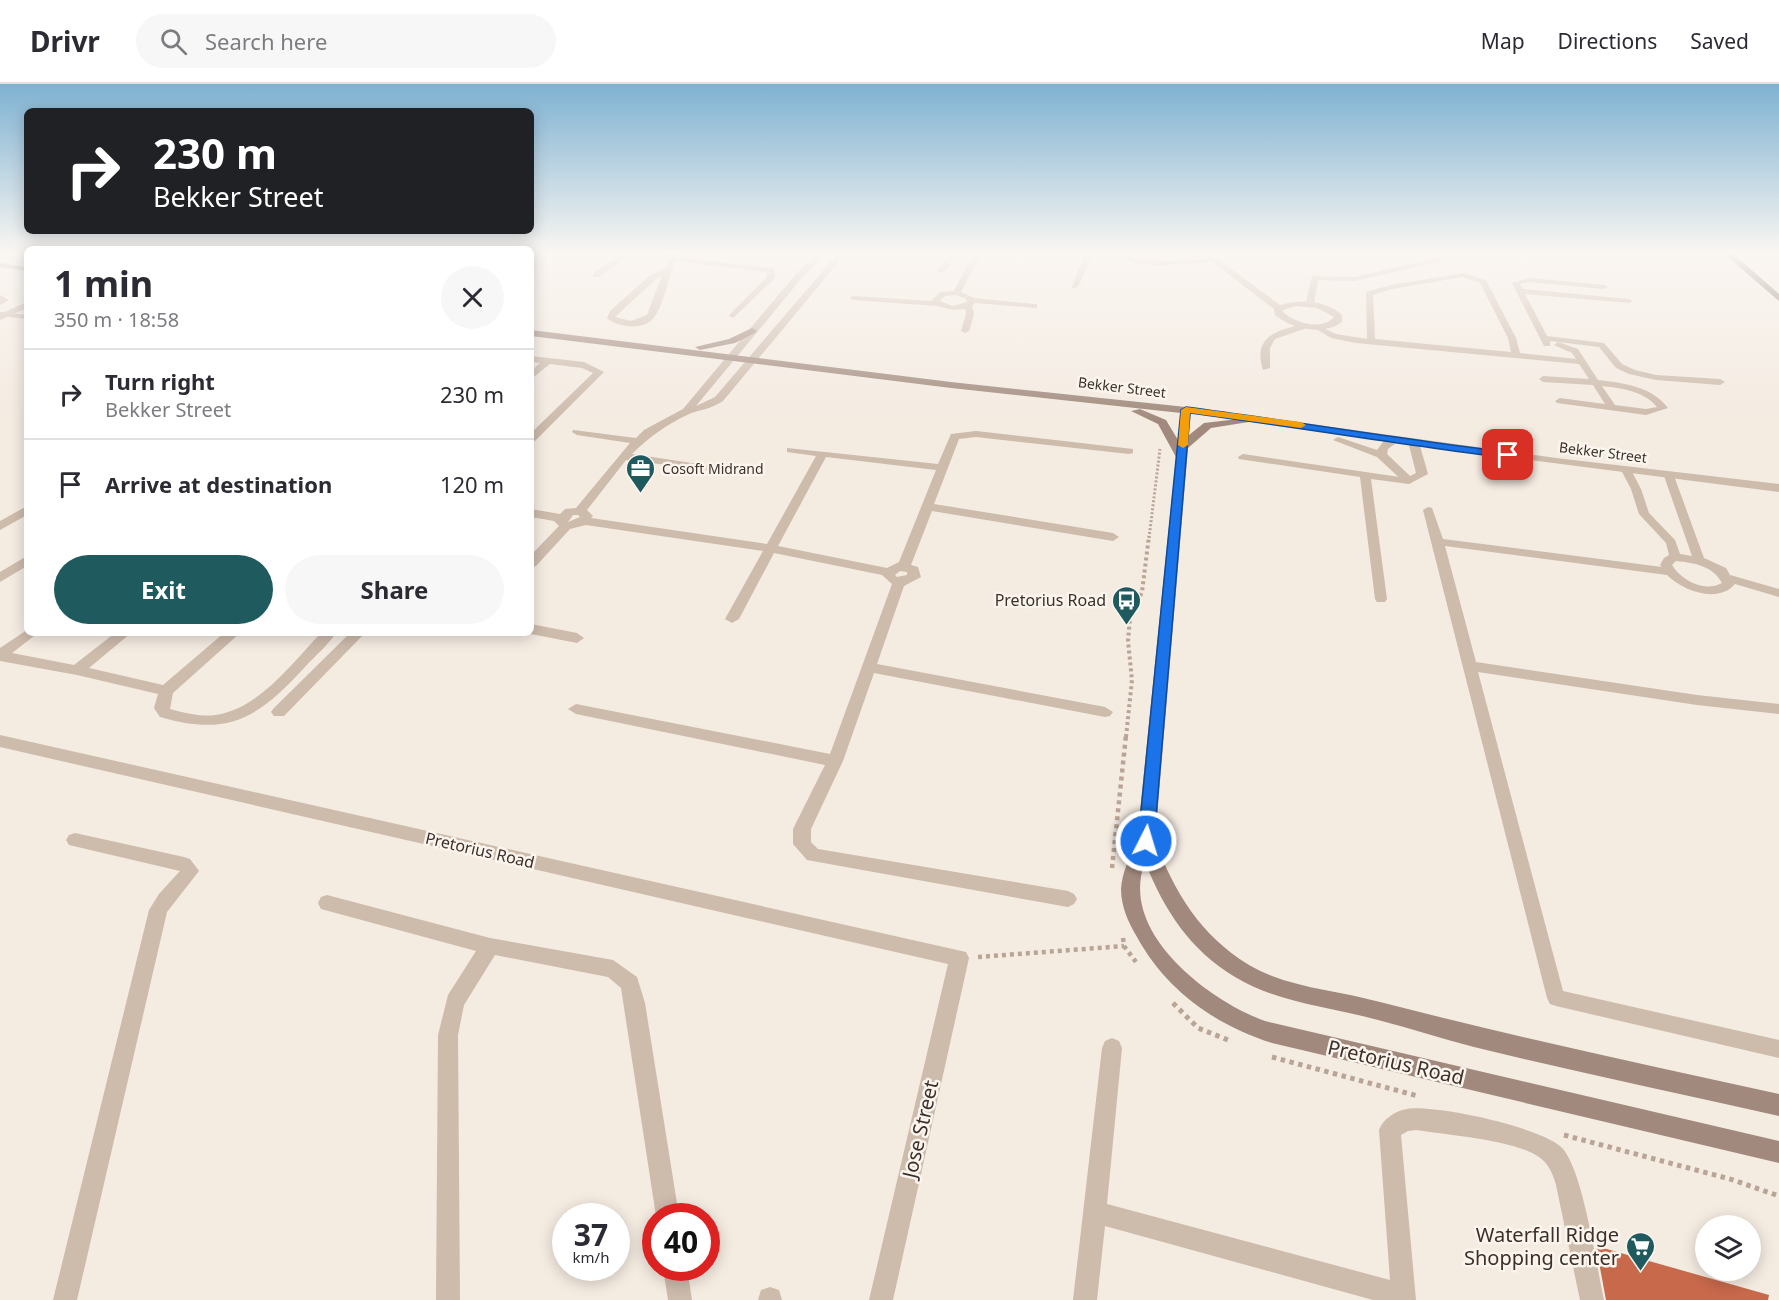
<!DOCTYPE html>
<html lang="en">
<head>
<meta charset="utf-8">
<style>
	:root { --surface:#fff; --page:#f7f7f7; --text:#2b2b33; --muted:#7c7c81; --line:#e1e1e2; --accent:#1f5a5e }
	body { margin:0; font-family:"Noto Sans",sans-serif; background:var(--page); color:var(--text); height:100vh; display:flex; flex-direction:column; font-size:22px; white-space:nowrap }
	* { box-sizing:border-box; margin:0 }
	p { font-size:20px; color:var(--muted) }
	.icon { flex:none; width:33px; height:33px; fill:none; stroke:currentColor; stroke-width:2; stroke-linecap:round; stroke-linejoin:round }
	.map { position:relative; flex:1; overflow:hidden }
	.panel { position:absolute; left:24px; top:162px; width:510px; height:390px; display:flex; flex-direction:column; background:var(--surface); border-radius:9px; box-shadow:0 3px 15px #0003 }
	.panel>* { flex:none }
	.banner { position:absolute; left:24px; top:24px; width:510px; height:126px; border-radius:9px; box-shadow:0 3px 15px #0003; background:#202124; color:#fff; overflow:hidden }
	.fabs { position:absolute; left:1695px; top:1131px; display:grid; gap:12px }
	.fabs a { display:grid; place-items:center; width:66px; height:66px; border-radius:50%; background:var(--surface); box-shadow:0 3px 15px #0003; font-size:30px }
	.speed { position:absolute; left:552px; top:1119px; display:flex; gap:12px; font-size:30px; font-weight:700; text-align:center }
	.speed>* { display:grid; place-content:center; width:78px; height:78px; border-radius:50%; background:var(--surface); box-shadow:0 3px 15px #0003; line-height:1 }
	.speed small { font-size:15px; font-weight:400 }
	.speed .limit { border:9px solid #d22; background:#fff; color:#111 }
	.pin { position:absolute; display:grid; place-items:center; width:51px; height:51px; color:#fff; margin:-26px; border-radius:12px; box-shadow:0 3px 9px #0006 }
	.me { position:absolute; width:66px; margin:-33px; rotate:5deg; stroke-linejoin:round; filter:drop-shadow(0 0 4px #0008) }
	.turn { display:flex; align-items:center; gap:21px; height:126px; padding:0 30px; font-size:27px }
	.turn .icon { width:78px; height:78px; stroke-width:2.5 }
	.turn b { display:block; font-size:42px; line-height:51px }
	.round { display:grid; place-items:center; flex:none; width:63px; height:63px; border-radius:32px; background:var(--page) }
	.summary { display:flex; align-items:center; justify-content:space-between; height:102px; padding:0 30px }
	h1 { font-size:36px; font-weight:700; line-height:45px }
	.action { display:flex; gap:12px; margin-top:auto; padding:12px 30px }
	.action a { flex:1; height:69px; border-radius:36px; background:var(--accent); color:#fff; font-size:24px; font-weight:700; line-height:69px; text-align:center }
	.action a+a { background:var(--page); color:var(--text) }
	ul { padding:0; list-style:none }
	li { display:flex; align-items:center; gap:18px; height:90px; padding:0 30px; border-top:2px solid var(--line) }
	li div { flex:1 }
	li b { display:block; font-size:22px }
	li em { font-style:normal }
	header { display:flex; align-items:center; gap:36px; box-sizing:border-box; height:84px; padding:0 30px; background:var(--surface); border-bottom:2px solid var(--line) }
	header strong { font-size:28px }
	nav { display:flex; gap:33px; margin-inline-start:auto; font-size:21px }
	.search { width:420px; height:54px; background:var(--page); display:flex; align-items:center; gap:15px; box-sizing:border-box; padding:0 21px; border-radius:33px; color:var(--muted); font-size:22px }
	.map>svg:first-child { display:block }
	.building { fill:#c8694b }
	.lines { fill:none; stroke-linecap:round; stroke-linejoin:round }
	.path-far3 { stroke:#b9a596; stroke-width:3; stroke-dasharray:2 2; stroke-linecap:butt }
	.path-far2 { stroke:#b9a596; stroke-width:4; stroke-dasharray:3 3; stroke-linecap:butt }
	.path-far1 { stroke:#b9a596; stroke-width:4.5; stroke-dasharray:4 4; stroke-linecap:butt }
	.path { stroke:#b9a596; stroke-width:5; stroke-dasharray:4.5 4.5; stroke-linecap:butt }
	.lane { fill:#cdbbac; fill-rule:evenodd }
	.street { fill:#cdbbac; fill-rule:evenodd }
	.secondary { fill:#a18a7d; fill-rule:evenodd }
	.primary { fill:#7d675c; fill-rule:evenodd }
	.route { fill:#1a73e8; stroke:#114b97; stroke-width:1.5 }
	.slow { fill:#f59e0b }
	.labels { text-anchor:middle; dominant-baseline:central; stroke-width:5; stroke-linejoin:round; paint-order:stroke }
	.far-street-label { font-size:14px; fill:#3b302b; stroke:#fbf5ee }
	.far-poi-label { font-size:14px; fill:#3b302b; stroke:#fbf5ee; text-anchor:start }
	.poi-label { font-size:16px; fill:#3b302b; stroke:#fbf5ee; text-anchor:end }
	.street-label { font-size:16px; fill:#3b302b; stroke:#fbf5ee }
	.near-street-label { font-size:20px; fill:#3b302b; stroke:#fbf5ee }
	.near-poi-label { font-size:20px; fill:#3b302b; stroke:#fbf5ee; text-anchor:end }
</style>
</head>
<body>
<header>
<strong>Drivr</strong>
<div class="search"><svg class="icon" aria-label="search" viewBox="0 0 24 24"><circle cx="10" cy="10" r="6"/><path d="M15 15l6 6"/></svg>Search here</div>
<nav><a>Map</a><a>Directions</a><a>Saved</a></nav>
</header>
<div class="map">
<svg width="1779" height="1216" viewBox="0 0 1779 1216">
	<rect width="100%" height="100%" fill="#f4ebe1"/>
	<polygon class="building" points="1596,1162 1769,1211 1768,1216 1606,1216"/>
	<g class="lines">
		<polyline class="path-far3" points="1149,454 1160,365"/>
		<polyline class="path-far2" points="1126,653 1132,596 1128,557 1130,534 1142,508 1149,452"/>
		<g class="path-far1">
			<polyline points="1112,784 1126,651"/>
			<polyline points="1123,854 1124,862 1136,878"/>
			<polyline points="978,873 1124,862"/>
		</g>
		<g class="path">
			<polyline points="1173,919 1198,944 1228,956"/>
			<polyline points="1272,973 1418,1012"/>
			<polyline points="1564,1051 1730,1095 1779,1112"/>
		</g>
		<g class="lane">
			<polygon points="626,168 633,169 599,193 593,193 593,189"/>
			<path d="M645,168C651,168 655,170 660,171C668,171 675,168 682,171L676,173L771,184L775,186V194L733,234L729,232L730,230L767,193V188L675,177C669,193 664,219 655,232C646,247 618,244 607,234L610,227L649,192L665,184L669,174L654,175ZM662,191L647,231L631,237L615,233L655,196Z"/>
			<polygon points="951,168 959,168 944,188 938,188 937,186"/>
			<path d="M974,168H982L961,208L974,214L1034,220H1037V224L975,219L972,222L974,230L969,247L965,249L961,247L966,230L965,225L953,226L937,222L853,216L849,214L853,212L931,217L940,208L954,207ZM956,211L966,215L967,218L953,222L940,217L945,212Z"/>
			<polygon points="1017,168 1032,168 1033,169 1029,171"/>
			<polygon points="1086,168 1094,168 1078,203 1071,205"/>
			<path d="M1124,168H1130L1131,174L1169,177L1214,174L1218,176L1214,178C1195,179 1135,186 1122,174Z"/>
			<polygon points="1449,171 1453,173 1452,175 1355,197 1318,196 1314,219 1310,221 1306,219 1312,192 1355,193"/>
			<path d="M1464,189L1486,196L1516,254L1520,269L1576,275L1572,269L1554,261L1558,258L1578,265L1598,296C1624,299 1651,302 1668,324L1646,331L1557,319L1555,317L1560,314L1605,320L1593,301L1543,298L1539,295L1543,292L1589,295L1579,280L1356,259L1331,254L1313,243L1317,241L1336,250L1367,255L1366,208L1391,201ZM1463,193L1480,199L1508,254L1511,268L1375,255L1373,211L1392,205ZM1602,302C1621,304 1644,307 1657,323L1646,325L1615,321Z"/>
			<polygon points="1530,194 1604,201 1608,203 1604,205 1530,198 1520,200 1523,205 1629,215 1633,217 1629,219 1525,210 1547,252 1604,259 1622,280 1635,286 1656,291 1720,295 1725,298 1720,301 1656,296 1629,290 1616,284 1599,263 1550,257 1550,262 1544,262 1512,199"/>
			<polygon points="0,211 9,216 0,221"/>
			<polygon points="0,228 27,231 27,235 0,232"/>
			<path d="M1304,240H1307V244L1275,255L1270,264V284L1263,286C1252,252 1278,246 1304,240Z"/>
			<polygon points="1243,370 1413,395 1414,397 1409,400 1371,395 1387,515 1385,518 1377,518 1375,515 1360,393 1239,375 1238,373"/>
			<path d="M1626,383L1630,384L1641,405L1649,429L1675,456L1680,470L1692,472L1664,392L1669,389L1674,392L1704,474L1726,484L1730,491L1779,505V513L1735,500C1718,520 1683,507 1667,491L1445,462L1476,578L1697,611L1779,620V630L1697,621L1478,588L1563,907L1779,956V974L1556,922L1550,920L1547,914L1423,426L1428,423L1432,424L1443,455L1662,483L1660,481L1664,474L1669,471L1666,459L1639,430L1631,405L1621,386ZM1676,477C1695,479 1713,482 1722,499C1705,509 1681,496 1672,481Z"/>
		</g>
		<g class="street">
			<path d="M818,168H826L801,195L696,322L715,313L839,168H847L723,317C707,327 700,325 687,331C666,341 649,353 632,370L705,381L709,382V386L626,376L587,426L593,432L591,434L767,460L816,372L787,368V364L938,380L951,350L976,347L1133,365V369L1129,370L976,353L959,355L934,420L1113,449L1119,453L1113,457L932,427L911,481L918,483L921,493L904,502L877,580L1105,623L1113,628L1110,632L1105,633L874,589L843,677L811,745V758L818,765L1068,807L1074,810L1077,815L1074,820L1068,823L807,776L793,760V745L825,681L576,630L568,625L576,620L830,670L892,500L882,491L774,469L739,535L732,539L725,535L763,467L586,441L570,445L536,482L531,483V471L559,442L554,437L531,433V425L560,430L565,425L576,424L630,359L577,351L572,348L573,346L636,354L644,346L683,325L795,191ZM826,373L936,386L899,478L887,484L778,462ZM573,431H578L580,433L568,438ZM900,487L907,488V491L897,493L895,491Z"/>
			<path d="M1199,168H1208L1280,221C1301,215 1325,216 1342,231V238C1323,252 1292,245 1275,231L1274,225ZM1296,222L1317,224L1334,233C1322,247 1295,239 1283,228V226Z"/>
			<polygon points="27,218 27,224 0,236 0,230"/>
			<polygon points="531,272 584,278 604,288 535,357 531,358 531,349 593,289 582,284 550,280 531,295 531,287 540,279 531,278"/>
			<path d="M1186,323L1556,374L1779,400V408L1420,362L1428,390L1409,400L1405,399L1377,373L1333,356L1338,353L1377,366L1384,357L1182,328L1181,326ZM1396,359L1409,361L1416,389L1410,392L1387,370L1388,365Z"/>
			<polygon points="27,422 27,431 0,446 0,437"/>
			<polygon points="27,472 27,482 0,498 0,488"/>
			<polygon points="531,540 577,549 584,554 577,559 531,550 529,549 531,549"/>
			<path d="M27,546V549H38L12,569L74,581L115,549H131L89,584L163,601L224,549H240L173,609L170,625C185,629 200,633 216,631C259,625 293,578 321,549H336C328,561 315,572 305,583C258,634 229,653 160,633L154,624L158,610L77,591L0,577V564Z"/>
			<polygon points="350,549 365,549 284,632 274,632 271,628 274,624"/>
			<polygon points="0,651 966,868 969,874 893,1216 869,1216 948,880 0,663"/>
			<polygon points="75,749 184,773 190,775 199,787 167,828 77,1216 53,1216 149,826 159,810 180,787 69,761 66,756 69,751"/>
			<polygon points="327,811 490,854 613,876 637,893 645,919 679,1132 656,1132 621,904 608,893 495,871 464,921 458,951 460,1216 436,1216 438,951 448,911 476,867 321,825 318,819 321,813"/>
			<path d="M1112,954L1119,957L1122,964L1107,1120L1390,1196L1379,1046C1383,1035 1395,1027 1407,1025C1433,1020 1548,1044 1564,1066C1584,1093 1596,1180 1604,1216H1580L1556,1101C1553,1090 1549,1080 1539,1073C1515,1056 1447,1051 1416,1046L1408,1047L1401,1051L1416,1216H1373L1105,1142L1097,1216H1073L1102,964L1105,957Z"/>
			<polygon points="663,1184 687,1184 692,1216 668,1216"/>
			<polygon points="770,1203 779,1206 782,1216 758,1216 761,1206"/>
		</g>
		<g class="secondary">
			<polygon points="0,179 27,183 27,187 0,183"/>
			<polygon points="752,244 757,247 755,249 735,259 700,266 695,263 729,255"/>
			<path d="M531,246L951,298L1186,323L1191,326L1189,351L1204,339L1255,333V337L1211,344L1188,364L1155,757C1175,809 1200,851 1249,881C1288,904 1337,906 1380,918C1512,952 1645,981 1779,1010V1032C1677,1009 1575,988 1474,963C1442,955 1410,944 1378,936C1331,923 1278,919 1235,893C1190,866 1164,826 1145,778C1118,848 1208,916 1265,937L1779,1057V1079L1272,959C1215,941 1166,906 1137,853C1128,838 1121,822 1121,805C1122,788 1130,772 1137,757L1176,373L1158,340L1131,327L1140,325L1166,336L1178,356L1181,329L951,304L531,252Z"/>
		</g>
		<polygon class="primary" points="1722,168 1731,168 1779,210 1779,217"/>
	</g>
	<linearGradient id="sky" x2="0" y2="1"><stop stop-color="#7eb2d2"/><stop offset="0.5" stop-color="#faf6f2"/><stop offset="1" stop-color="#faf6f2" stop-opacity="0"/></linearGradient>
	<rect width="1779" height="338" fill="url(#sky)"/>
	<path class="route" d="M1186,323C1293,337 1400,355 1508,368L1513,371L1508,374C1402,361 1296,343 1190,329L1154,757L1146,764L1138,757L1181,326Z"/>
	<polygon class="slow" points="1186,323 1301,338 1306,341 1301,344 1190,329 1188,361 1183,364 1178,361 1181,326"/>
	<defs>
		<symbol id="office-pin" viewBox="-11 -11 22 30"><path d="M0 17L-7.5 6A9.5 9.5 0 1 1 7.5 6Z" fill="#1f5a5e" stroke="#fbf5ee"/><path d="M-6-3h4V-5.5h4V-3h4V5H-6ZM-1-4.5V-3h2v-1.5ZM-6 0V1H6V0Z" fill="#fff"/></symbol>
		<symbol id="bus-pin" viewBox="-11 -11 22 30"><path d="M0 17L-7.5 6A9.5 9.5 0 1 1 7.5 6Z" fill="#1f5a5e" stroke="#fbf5ee"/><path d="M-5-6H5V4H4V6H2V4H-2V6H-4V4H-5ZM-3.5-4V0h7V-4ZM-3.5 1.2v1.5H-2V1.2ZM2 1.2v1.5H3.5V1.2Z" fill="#fff"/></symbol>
		<symbol id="supermarket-pin" viewBox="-11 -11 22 30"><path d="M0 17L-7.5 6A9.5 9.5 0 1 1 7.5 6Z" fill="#1f5a5e" stroke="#fbf5ee"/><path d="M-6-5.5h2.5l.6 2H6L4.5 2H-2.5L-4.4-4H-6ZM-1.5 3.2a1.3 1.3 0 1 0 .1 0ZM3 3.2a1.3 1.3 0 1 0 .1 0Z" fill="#fff"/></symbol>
	</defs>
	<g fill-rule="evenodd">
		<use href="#office-pin" x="624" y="368" width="33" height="45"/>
		<use href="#bus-pin" x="1110" y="500" width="33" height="45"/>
		<use href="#supermarket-pin" x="1624" y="1146" width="33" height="45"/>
	</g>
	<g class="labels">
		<g class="far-street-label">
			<text transform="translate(1122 303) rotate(7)">Bekker Street</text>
			<text transform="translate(1603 368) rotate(7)">Bekker Street</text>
		</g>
		<g class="far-poi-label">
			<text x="662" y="384">Cosoft Midrand</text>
		</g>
		<g class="poi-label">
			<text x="1106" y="516">Pretorius Road</text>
		</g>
		<g class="street-label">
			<text transform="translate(480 766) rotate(13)">Pretorius Road</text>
		</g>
		<g class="near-street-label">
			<text transform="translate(1396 978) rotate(13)">Pretorius Road</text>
			<text transform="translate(920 1045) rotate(-77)">Jose Street</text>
		</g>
		<g class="near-poi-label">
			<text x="1619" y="1150">Waterfall Ridge<tspan x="1619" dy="23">Shopping center</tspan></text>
		</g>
	</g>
</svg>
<div class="fabs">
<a><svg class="icon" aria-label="layers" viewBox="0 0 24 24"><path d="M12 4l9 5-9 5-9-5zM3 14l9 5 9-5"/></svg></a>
</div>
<div class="speed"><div>37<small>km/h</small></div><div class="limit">40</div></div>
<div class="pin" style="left:1508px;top:371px;background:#d93025"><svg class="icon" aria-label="arrive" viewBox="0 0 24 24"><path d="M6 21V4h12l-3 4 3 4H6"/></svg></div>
<svg class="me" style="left:1146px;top:757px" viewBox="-20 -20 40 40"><circle r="17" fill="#1a73e8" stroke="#fff" stroke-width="3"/><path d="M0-11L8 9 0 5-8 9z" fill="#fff"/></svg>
<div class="banner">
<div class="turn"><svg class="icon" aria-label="right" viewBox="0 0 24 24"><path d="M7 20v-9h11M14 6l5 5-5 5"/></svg><div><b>230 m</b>Bekker Street</div></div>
</div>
<section class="panel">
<div class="summary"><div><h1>1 min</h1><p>350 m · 18:58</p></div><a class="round"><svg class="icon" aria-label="close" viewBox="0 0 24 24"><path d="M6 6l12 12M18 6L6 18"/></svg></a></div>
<ul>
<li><svg class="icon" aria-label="right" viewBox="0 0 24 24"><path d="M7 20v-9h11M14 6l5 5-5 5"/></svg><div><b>Turn right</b><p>Bekker Street</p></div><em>230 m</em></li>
<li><svg class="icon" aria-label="arrive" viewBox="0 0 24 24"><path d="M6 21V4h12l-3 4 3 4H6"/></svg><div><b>Arrive at destination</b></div><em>120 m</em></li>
</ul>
<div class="action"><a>Exit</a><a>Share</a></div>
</section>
</div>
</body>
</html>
